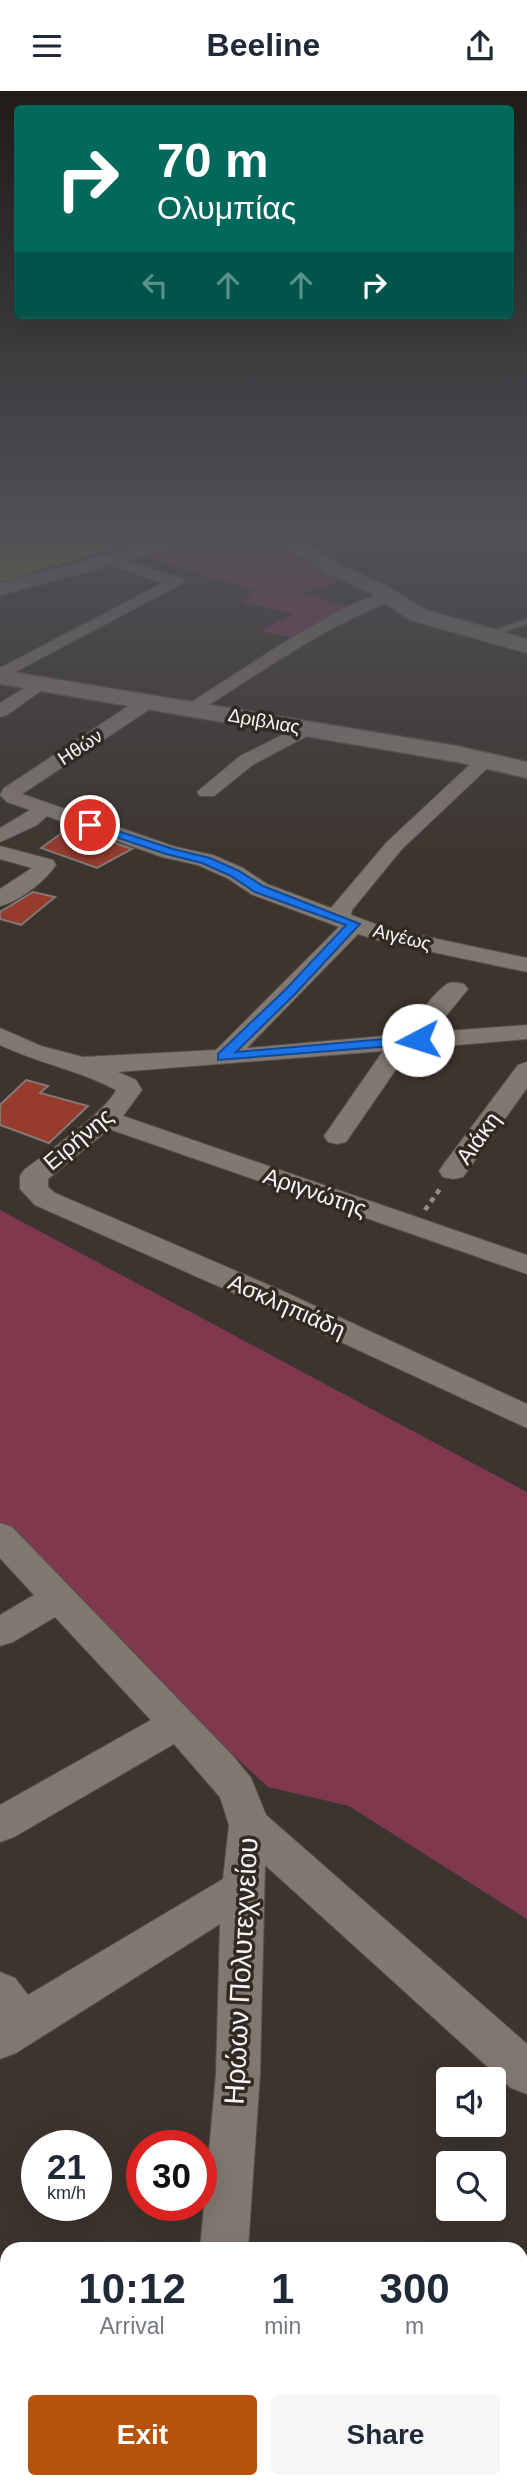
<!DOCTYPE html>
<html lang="en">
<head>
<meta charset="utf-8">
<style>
	:root { --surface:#fff; --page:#f6f6f7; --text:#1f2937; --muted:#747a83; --accent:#b45309 }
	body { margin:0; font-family:Arial,sans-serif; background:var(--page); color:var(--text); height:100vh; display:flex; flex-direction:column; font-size:26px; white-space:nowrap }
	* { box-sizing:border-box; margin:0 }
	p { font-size:23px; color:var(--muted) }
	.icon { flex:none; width:38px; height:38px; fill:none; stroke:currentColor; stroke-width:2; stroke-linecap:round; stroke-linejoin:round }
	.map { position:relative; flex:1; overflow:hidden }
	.panel { position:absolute; left:0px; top:2151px; width:528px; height:247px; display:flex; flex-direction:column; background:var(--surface); border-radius:21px 21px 0 0; box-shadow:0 7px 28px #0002 }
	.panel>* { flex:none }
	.top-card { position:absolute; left:14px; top:14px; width:500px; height:214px; border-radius:7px; box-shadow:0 7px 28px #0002; background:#00695c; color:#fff; overflow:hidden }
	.buttons { position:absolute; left:436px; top:1976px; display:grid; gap:14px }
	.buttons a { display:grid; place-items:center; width:70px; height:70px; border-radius:7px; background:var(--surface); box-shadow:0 7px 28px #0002; font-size:35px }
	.speed { position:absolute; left:21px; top:2039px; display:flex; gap:14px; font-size:35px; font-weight:700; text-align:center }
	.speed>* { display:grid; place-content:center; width:91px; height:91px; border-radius:50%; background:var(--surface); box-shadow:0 7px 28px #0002; line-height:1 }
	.speed small { font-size:18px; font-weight:400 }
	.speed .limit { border:10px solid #d22; background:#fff; color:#111 }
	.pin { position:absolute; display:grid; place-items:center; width:60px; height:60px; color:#fff; margin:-30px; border:4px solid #fff; border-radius:50%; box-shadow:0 2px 7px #0007 }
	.me { position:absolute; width:77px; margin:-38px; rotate:265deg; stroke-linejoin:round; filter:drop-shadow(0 0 5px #0008) }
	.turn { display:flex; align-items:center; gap:24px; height:147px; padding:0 28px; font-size:32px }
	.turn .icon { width:91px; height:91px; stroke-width:2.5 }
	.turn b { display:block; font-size:49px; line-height:60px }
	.lanes { display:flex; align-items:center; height:66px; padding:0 28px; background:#0003; justify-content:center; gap:35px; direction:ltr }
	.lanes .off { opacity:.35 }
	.eta { display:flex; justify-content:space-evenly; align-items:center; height:119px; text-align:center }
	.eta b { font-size:42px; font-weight:600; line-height:49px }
	.action { display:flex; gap:14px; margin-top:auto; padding:14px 28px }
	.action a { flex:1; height:80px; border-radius:7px; background:var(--accent); color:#fff; font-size:28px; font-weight:600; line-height:80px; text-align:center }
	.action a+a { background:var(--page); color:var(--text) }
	header { display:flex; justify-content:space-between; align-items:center; height:91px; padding:0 28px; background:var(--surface); font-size:32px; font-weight:600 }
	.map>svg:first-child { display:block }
	.green { fill:#7f384c }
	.water { fill:#878a16 }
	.building { fill:#973b2c; stroke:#847876; stroke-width:2 }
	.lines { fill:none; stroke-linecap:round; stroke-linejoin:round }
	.lane-casing { stroke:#56504a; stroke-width:3 }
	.street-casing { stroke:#56504a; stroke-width:2 }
	.secondary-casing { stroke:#56504a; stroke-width:3 }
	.path { stroke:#948e89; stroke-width:4.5; stroke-dasharray:5 5; stroke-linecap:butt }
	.lane { fill:#817872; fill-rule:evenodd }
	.street { fill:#817872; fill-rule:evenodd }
	.secondary { fill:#817872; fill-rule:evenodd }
	.route { fill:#1a73e8; stroke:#114b97; stroke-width:2 }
	.labels { text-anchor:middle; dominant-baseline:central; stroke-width:7; stroke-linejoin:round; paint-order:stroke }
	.far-street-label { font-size:19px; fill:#f9f4f0; stroke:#312a24 }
	.street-label { font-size:23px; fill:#f9f4f0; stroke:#312a24 }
	.near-street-label { font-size:28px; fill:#f9f4f0; stroke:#312a24 }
</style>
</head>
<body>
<header><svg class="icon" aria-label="menu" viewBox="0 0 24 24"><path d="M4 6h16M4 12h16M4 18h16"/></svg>Beeline<svg class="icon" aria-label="share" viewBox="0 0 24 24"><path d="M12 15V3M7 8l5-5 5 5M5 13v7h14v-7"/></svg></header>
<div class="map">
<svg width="527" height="2397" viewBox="0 0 527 2397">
	<rect width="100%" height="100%" fill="#3c342e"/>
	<g class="green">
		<polygon points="196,441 275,441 349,486 303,503 350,516 294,547 260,540 293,523 241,511 255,500 146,466"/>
		<polygon points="0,1119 527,1401 527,1828 349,1715 268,1696 0,1451"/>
	</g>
	<polygon class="water" points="0,441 171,441 0,491"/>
	<g class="building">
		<polygon points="70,736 132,758 97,777 41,757"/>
		<polygon points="33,801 55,806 21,834 0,828 0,821"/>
		<polygon points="26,989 48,995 40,1002 88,1015 49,1052 0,1034 0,1014"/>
	</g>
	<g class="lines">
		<defs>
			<g id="lane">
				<polygon points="287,441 300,441 280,447 276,445"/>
				<polygon points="527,528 527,533 489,546 482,544"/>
			</g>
			<g id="street">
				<polygon points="110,464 183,488 185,491 0,589 0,577 163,492 104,472 102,469"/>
				<path d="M389,500L395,502L397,505L395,508C324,536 261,581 198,621H184L182,617L291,547L352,513Z"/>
				<polygon points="39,588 48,593 45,597 7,624 0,626 0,612"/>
				<path d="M149,604L158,610L156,614L22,703L176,756L213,764L243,777L267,793L331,817L387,751L478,666L485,664L495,670L401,759L352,819L351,824L386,837L527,867V881L380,850L358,843L247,957L407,943C411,931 436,900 447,893C453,890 459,892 464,893L468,898L433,941L527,934V948L410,958L346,1051L337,1053L328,1051L324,1045L383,960L118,981L136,989L142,999L123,1025L527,1164V1183L109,1038L48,1088V1096L55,1102L285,1201L527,1313V1337L263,1215L35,1114L20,1098V1085L24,1079C45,1063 107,1020 116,999C79,979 37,972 0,954V937L41,955L83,966L216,959L339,836L251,803L227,787L198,774L162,766L47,725L37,734L0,751V737L30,719L7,711L0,704L4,697L142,606Z"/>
				<polygon points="306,632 313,634 315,638 313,642 254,673 214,705 200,705 197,701 240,665"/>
				<path d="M0,755L53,769L56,774C44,791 20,810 0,815V798L32,777L0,768Z"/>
				<polygon points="527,971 527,997 463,1086 453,1088 443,1086 439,1080 443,1074 518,974"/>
				<polygon points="0,1432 12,1436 233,1665 251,1687 266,1724 527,1953 527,2003 511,1997 265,1774 260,1983 248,2158 200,2158 216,1983 220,1833 16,1962 0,1968 0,1881 15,1887 28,1904 223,1788 229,1734 220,1706 174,1653 14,1746 0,1751 0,1714 151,1629 55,1526 13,1551 0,1555 0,1524 34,1504 0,1467"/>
				<polygon points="0,2356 7,2357 7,2390 30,2390 27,2397 0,2397"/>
				<polygon points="38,2390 137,2390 139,2397 41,2397"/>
				<polygon points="181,2390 233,2390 232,2397 180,2397"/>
			</g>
			<g id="secondary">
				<polygon points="178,441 208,441 205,445 106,476 0,504 0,492 92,468"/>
				<polygon points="264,441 288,441 340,474 385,494 426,519 527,548 527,562 410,529 371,502 326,482"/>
				<polygon points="0,579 457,655 527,671 527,687 457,671 0,593"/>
			</g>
		</defs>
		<use href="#lane" class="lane-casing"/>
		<use href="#street" class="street-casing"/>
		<use href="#secondary" class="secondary-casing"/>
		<polyline class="path" points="425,1119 442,1095"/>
		<use href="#lane" class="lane"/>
		<use href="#street" class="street"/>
		<use href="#secondary" class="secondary"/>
	</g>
	<linearGradient id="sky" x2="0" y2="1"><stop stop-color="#211d19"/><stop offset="0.57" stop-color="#505057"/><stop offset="1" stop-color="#505057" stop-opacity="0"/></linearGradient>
	<rect width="527" height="777" fill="url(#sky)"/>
	<polygon class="route" points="90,731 173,758 210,767 239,780 263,795 360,833 295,903 236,961 418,945 425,949 418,953 218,969 218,963 286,898 346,834 255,801 231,785 202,772 166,763 86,736 84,734"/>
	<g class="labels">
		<g class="far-street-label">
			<text transform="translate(264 630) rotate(10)">Δριβλιας</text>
			<text transform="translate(80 656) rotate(-33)">Ηθών</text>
			<text transform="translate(402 846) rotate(14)">Αιγέως</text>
		</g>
		<g class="street-label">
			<text transform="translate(478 1047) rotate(-54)">Αιάκη</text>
			<text transform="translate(78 1048) rotate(-40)">Ειρήνης</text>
			<text transform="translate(315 1101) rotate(19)">Αριγνώτης</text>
			<text transform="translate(287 1215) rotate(24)">Ασκληπιάδη</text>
		</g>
		<g class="near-street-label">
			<text transform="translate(241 1880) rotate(-87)">Ηρώων Πολυτεχνείου</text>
		</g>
	</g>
</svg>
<div class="buttons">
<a><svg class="icon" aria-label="sound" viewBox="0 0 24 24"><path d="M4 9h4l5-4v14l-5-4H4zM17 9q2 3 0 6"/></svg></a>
<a><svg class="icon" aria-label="search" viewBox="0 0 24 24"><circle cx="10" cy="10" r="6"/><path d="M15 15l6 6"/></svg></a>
</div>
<div class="speed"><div>21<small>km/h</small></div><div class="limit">30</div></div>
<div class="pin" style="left:90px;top:734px;background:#d93025"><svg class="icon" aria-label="arrive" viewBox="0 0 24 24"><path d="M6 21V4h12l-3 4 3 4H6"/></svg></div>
<svg class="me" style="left:418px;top:949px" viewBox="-20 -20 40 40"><circle r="19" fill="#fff"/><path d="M0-13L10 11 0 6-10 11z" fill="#1a73e8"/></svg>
<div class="top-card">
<div class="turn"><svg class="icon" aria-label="right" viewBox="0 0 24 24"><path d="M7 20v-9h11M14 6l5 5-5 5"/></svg><div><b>70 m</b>Ολυμπίας</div></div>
<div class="lanes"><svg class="icon off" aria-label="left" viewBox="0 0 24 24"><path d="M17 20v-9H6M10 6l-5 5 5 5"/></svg><svg class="icon off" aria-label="ahead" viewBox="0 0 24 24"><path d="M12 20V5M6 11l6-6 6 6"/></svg><svg class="icon off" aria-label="ahead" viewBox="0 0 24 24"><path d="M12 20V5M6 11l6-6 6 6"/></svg><svg class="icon" aria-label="right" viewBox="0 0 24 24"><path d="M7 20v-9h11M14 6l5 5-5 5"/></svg></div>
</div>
<section class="panel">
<div class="eta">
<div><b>10:12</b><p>Arrival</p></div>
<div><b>1</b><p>min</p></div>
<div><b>300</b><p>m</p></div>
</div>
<div class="action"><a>Exit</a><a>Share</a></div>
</section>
</div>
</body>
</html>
